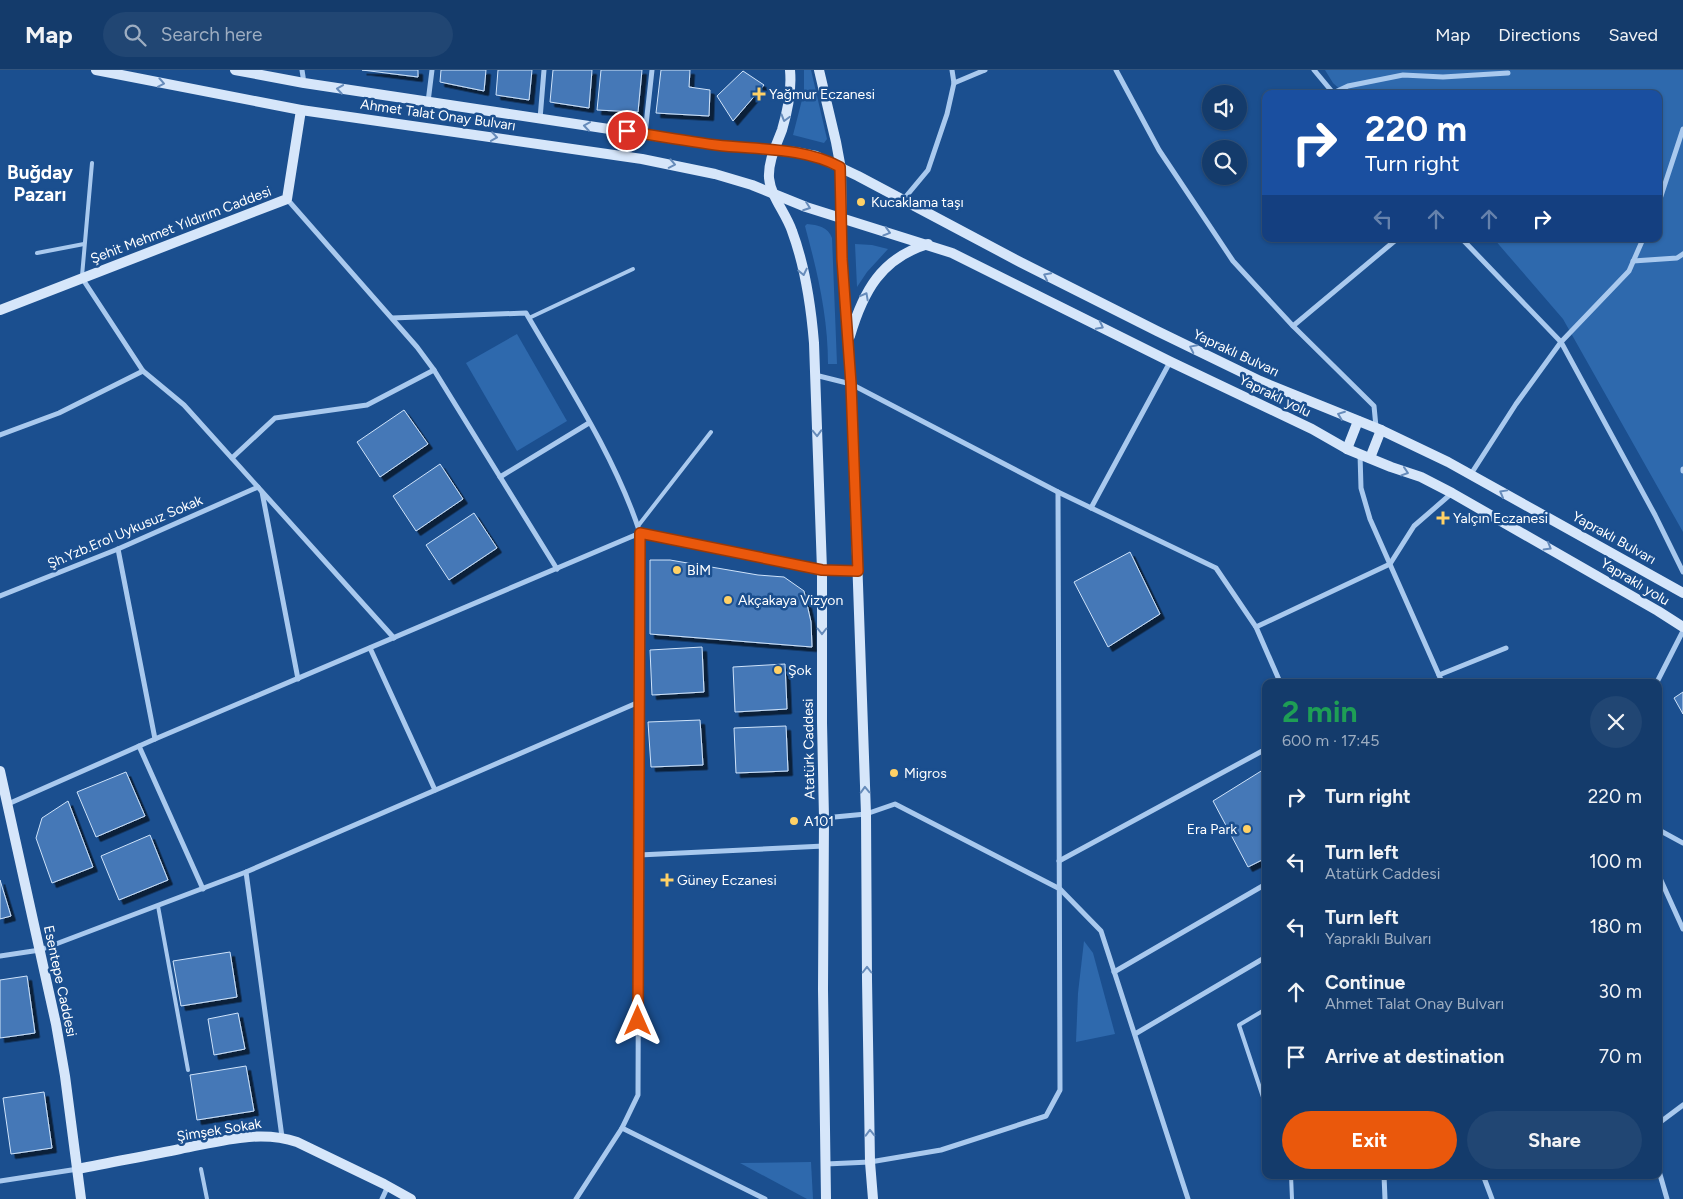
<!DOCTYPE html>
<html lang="en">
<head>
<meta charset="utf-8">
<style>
	:root { --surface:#143b6b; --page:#214673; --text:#f1f3f6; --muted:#9dadc1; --line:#33557e; --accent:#ea580c }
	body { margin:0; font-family:Figtree,sans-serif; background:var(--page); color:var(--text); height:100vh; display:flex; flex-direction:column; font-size:19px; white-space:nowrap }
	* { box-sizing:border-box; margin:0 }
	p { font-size:16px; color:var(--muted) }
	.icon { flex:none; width:28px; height:28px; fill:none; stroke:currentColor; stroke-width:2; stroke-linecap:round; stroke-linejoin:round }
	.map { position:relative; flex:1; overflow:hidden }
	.side { position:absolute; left:1262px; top:609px; width:400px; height:500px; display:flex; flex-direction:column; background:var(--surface); border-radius:10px; box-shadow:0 1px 4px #0004,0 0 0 1px var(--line) }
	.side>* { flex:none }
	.top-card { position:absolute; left:1262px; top:20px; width:400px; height:152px; border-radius:10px; box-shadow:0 1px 4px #0004,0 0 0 1px var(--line); background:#1a4fa0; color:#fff; overflow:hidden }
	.tools { position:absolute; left:1202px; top:15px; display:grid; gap:10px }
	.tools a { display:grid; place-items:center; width:45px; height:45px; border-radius:50%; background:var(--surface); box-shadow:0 1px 4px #0004,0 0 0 1px var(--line); font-size:25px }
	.pin { position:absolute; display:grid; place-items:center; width:42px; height:42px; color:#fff; margin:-21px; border:2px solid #fff; border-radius:50%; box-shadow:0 1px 5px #0007 }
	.me { position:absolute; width:55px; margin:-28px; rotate:0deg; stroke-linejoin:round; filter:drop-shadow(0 0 4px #0008) }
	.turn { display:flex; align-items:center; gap:18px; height:105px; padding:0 20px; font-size:22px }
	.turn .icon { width:65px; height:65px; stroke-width:2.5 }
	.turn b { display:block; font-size:35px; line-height:42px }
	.lanes { display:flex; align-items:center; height:48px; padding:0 20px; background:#0003; justify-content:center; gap:25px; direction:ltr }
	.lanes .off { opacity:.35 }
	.round { display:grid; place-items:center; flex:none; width:52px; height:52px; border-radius:26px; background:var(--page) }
	.overview { display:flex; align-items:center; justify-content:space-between; height:85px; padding:0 20px }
	h1 { font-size:30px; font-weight:700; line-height:38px; color:#1e9e55 }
	.button { display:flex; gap:10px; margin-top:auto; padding:10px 20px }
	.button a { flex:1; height:58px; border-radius:30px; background:var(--accent); color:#fff; font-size:20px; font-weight:700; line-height:58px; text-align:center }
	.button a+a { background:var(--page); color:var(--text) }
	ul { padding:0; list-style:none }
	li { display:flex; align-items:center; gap:15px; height:65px; padding:0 20px }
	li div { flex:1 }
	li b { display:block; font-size:19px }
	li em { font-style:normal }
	header { display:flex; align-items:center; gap:30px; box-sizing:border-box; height:70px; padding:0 25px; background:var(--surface); border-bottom:1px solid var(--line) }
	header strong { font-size:24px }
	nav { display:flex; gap:28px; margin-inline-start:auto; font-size:18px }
	.search { width:350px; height:45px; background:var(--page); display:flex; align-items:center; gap:12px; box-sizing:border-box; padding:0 18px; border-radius:28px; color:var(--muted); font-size:19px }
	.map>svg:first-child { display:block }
	.green { fill:#2e69ad }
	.building { fill:#4478b7; stroke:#cfe3fa; filter:url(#shadow) }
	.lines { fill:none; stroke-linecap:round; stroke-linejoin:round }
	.lane { stroke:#a9c9ee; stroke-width:4 }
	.street { stroke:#a9c9ee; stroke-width:5 }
	.secondary { stroke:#d6e6fa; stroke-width:10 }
	.oneway { stroke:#668bba }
	.route-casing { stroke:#983908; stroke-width:12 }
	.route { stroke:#ea580c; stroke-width:9 }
	.poi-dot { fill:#ffd166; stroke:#1b4f8f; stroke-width:2 }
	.labels { text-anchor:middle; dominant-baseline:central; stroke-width:5; stroke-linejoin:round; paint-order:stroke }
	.poi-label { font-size:14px; fill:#fff; stroke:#1b4f8f; text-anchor:start }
	.street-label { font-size:14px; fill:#fff; stroke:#1b4f8f }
	.district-label { font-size:19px; font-weight:bold; fill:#fff; stroke:#1b4f8f }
</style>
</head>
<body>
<header>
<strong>Map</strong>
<div class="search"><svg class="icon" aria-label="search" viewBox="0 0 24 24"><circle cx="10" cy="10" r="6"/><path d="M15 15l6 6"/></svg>Search here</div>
<nav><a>Map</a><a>Directions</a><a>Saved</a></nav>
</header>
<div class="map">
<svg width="1683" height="1129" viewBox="0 0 1683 1129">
	<defs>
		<filter id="shadow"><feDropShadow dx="4.5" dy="4.5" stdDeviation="0" flood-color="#0009"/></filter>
	</defs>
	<rect width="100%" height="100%" fill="#1b4f8f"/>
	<g class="green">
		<polygon points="804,0 811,0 827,69 824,73 793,65 804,22"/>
		<polygon points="1325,0 1683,0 1683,462 1563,249 1494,169 1659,169 1659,24 1345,24 1333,13"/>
		<path d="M807,154C818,155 828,157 832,168L837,294H828C828,248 818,204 806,160L805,156Z"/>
		<polygon points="855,174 872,175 888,179 867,202 857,217"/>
		<polygon points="517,264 567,351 517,381 466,293"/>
		<polygon points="1084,871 1093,883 1115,964 1076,972 1078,923"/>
		<polygon points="811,1092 813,1129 807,1129 740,1093"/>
	</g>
	<g class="building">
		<polygon points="362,0 418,0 418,7"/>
		<polygon points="441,0 486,0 484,21 440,12"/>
		<polygon points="498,0 532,0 529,30 496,25"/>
		<polygon points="553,0 592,0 589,38 550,32"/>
		<polygon points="601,0 642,0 638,42 597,40"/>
		<polygon points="661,0 690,0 689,17 710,20 709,46 656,43"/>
		<polygon points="743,1 764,15 733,51 717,26"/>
		<polygon points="404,340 428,374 380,407 357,372"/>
		<polygon points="440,394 463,429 416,461 393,426"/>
		<polygon points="474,443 497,478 449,510 426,475"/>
		<polygon points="1130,482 1160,544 1108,577 1074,512"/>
		<polygon points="650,490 670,490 758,505 784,507 804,521 811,552 812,577 650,564"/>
		<polygon points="702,577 704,622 652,625 650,580"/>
		<polygon points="785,594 787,639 735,642 733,597"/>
		<polygon points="1683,622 1683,644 1674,628"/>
		<polygon points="700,650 703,695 651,697 648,652"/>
		<polygon points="786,656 788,701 736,703 734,658"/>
		<polygon points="1266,698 1266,788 1248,797 1213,731"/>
		<polygon points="126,702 145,746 96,767 77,722"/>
		<polygon points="68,731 93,797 52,813 36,768 42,748"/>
		<polygon points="150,765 168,810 119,830 101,786"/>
		<polygon points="0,810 11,846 0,849"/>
		<polygon points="230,882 237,927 181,936 173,891"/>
		<polygon points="27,906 35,963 0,968 0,910"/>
		<polygon points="238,943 245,979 214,985 208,949"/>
		<polygon points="246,996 254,1041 197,1050 190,1005"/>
		<polygon points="44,1022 52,1078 11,1084 3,1028"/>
	</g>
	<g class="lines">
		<g class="lane">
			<polyline points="37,183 84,174"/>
			<polyline points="82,206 92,93"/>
			<polyline points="529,248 633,199"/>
			<polyline points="638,456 711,362"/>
			<polyline points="158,836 188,1000"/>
			<polyline points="1266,939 1239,955 1266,1036"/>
			<polyline points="201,1099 207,1129"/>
			<polyline points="1291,1105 1292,1129"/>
		</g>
		<g class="street">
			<polyline points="302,0 304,13"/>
			<polyline points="1116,0 1159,80 1233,191 1293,256 1374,336 1376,357"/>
			<polyline points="1314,0 1334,24"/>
			<polyline points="954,13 985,0"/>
			<polyline points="1333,23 1348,16 1403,5 1443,7 1508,3"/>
			<polyline points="428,32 432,0"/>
			<polyline points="540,49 544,0"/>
			<polyline points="645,64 652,0"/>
			<polyline points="287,129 417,277 434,300 557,499"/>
			<polyline points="903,130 928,100 947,44 954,13 952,0"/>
			<polyline points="1659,132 1683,59"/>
			<polyline points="1462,169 1561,272 1655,445 1683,502"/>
			<polyline points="1633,191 1677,188 1683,184"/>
			<polyline points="82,208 143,301 184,335 394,568"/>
			<path d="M392,248L526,243C566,312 615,386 640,463L638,1025L622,1058L576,1129"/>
			<polyline points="1293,256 1397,169"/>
			<polyline points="815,305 851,314 1058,422 1216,498 1256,557 1280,612"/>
			<polyline points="0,365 59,343 143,301"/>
			<polyline points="1360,384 1361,418 1370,449 1442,612"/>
			<polyline points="232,388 275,348 367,335 434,300"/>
			<polyline points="1683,399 1683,401"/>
			<polyline points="1471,404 1516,334 1561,272 1629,201 1643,169"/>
			<polyline points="500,407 589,353"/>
			<polyline points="262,422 298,609"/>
			<polyline points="1091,438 1170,292"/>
			<polyline points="118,479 155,669"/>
			<polyline points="0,526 118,479 258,417"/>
			<polyline points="1256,557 1390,494 1414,456 1452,423"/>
			<polyline points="370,578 435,720"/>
			<polyline points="1439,605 1506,578"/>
			<polyline points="1657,612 1683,561"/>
			<polyline points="139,676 203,819"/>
			<polyline points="8,734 155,669 640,463 822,500 857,501"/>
			<polyline points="824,748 866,744 895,734 1060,819 1101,861 1188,1129"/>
			<polyline points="1659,760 1683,773"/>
			<polyline points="639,785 824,776"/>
			<polyline points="1059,791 1266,679"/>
			<polyline points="246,802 282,1067"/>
			<polyline points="1659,806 1683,859"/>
			<polyline points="0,886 40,880 246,802 639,632"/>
			<polyline points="1114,902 1266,814"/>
			<polyline points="1135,964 1266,887"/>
			<polyline points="1659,1053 1683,1035"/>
			<polyline points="622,1058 765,1129"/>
			<polyline points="826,1094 870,1092 941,1080 1046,1046 1060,1020 1058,422"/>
			<polyline points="1659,1101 1667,1129"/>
			<polyline points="1384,1105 1385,1129"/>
			<polyline points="1483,1105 1492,1129"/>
			<polyline points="0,1111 78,1099"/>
			<polyline points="382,1129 388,1116"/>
		</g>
		<g class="secondary">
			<polyline points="96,0 301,40 642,89 715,104 752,115 806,137 952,183 1171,292 1312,359 1347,379 1391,397 1421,407 1452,423 1658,541 1683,557"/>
			<polyline points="235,0 304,13 715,75 795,82 816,86 858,106 1020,192 1157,261 1260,311 1381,360 1448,392 1683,523"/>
			<path d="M790,0C792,21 788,40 782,60C776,76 768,91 769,108C771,127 786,143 792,161C805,196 811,236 814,273L822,500V653L824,748L823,919L826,1129"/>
			<polyline points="819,0 836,72 841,99 842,189 851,314 866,744 867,909 870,1092 873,1129"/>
			<polyline points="0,240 287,129 301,40"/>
			<path d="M850,266C863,222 881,188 928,174"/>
			<polyline points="1347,379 1358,351"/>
			<polyline points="1370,388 1381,360"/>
			<polyline points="0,701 56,954 65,1006 81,1129"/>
			<path d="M78,1099C112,1092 146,1086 180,1079C218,1072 259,1059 297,1072L384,1114L411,1129"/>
		</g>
	</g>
	<defs><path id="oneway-chevron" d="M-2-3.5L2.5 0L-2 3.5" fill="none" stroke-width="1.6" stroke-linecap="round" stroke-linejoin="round" transform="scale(1.25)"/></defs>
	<g class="oneway">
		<use href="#oneway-chevron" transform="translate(161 13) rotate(11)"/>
		<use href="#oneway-chevron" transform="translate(340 19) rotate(-171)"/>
		<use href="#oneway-chevron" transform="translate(785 48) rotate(106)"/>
		<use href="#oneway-chevron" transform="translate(587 56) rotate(-172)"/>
		<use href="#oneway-chevron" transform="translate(494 67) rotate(8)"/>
		<use href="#oneway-chevron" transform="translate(672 94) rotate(11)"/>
		<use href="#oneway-chevron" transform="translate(807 137) rotate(20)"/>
		<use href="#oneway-chevron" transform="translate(887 162) rotate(17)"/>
		<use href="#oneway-chevron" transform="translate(803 202) rotate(78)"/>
		<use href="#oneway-chevron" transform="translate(1047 206) rotate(-153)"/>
		<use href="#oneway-chevron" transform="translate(865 226) rotate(-62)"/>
		<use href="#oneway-chevron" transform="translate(1100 256) rotate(27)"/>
		<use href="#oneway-chevron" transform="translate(1193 278) rotate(-154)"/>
		<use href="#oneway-chevron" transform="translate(1341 345) rotate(-159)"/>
		<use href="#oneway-chevron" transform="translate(817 363) rotate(88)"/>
		<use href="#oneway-chevron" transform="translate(1405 402) rotate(18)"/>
		<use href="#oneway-chevron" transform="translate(1503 423) rotate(-151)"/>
		<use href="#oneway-chevron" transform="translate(1548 477) rotate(30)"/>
		<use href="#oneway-chevron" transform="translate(822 561) rotate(90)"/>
		<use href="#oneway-chevron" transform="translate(865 720) rotate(-92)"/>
		<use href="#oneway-chevron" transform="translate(867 900) rotate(-90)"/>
		<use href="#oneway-chevron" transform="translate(870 1063) rotate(-91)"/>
	</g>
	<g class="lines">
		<defs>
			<path id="route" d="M627,61C657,66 686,71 716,75C757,80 803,77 840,97L842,189L851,314L858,501L822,500L640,463L638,951"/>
		</defs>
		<use href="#route" class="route-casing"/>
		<use href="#route" class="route"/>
	</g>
	<g class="poi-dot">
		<path d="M756.5 16.5h5v5h5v5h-5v5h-5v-5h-5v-5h5z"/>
		<circle cx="861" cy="132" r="5"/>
		<path d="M1440.5 440.5h5v5h5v5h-5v5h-5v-5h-5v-5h5z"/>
		<circle cx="677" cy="500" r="5"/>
		<circle cx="728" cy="530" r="5"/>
		<circle cx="778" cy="600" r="5"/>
		<circle cx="894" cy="703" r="5"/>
		<circle cx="794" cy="751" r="5"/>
		<circle cx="1247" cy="759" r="5"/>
		<path d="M664.5 802.5h5v5h5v5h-5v5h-5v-5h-5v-5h5z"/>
	</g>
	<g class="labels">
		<g class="poi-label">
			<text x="769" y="24">Yağmur Eczanesi</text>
			<text x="871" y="132">Kucaklama taşı</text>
			<text x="1453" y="448">Yalçın Eczanesi</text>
			<text x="687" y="500">BİM</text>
			<text x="738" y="530">Akçakaya Vizyon</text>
			<text x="788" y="600">Şok</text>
			<text x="904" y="703">Migros</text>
			<text x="804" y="751">A101</text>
			<text x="1237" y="759" text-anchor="end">Era Park</text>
			<text x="677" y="810">Güney Eczanesi</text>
		</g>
		<g class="street-label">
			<text transform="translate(438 45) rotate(8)">Ahmet Talat Onay Bulvarı</text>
			<text transform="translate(181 155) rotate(-21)">Şehit Mehmet Yıldırım Caddesi</text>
			<text transform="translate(1236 283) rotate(25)">Yapraklı Bulvarı</text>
			<text transform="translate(1275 326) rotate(26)">Yapraklı yolu</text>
			<text transform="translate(125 462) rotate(-23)">Şh.Yzb.Erol Uykusuz Sokak</text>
			<text transform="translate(1614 468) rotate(29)">Yapraklı Bulvarı</text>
			<text transform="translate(1635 512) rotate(31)">Yapraklı yolu</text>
			<text transform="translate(809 679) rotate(-91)">Atatürk Caddesi</text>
			<text transform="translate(60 911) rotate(78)">Esentepe Caddesi</text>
			<text transform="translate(219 1060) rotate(-9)">Şimşek Sokak</text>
		</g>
		<g class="district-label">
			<text x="40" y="102">Buğday<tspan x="40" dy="22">Pazarı</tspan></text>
		</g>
	</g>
</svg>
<div class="tools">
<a><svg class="icon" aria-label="sound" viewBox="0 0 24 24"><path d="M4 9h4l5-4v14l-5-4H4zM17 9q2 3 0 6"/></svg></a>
<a><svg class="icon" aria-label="search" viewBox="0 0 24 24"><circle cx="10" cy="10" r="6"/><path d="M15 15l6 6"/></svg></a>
</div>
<div class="pin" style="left:627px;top:61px;background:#d93025"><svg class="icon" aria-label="arrive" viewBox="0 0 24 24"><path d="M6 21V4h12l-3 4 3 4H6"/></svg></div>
<svg class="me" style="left:638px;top:951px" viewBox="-20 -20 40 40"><path d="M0-17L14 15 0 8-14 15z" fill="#ea580c" stroke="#fff" stroke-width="4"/></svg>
<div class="top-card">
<div class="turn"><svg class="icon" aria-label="right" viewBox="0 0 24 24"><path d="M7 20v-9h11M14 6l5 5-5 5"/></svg><div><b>220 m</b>Turn right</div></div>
<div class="lanes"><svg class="icon off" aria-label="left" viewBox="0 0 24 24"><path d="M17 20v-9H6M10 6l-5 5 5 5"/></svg><svg class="icon off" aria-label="ahead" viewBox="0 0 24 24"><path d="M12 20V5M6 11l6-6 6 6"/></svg><svg class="icon off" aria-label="ahead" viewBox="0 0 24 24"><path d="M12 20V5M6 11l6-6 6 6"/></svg><svg class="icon" aria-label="right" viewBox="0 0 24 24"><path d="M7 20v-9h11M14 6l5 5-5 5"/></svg></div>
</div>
<section class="side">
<div class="overview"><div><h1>2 min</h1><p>600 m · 17:45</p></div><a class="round"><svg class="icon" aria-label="close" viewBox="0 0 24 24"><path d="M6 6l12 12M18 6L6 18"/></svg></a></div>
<ul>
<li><svg class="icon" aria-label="right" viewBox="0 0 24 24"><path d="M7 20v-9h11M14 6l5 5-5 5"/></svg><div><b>Turn right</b></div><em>220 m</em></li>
<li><svg class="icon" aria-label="left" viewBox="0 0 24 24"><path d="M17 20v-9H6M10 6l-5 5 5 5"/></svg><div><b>Turn left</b><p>Atatürk Caddesi</p></div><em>100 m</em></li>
<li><svg class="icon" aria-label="left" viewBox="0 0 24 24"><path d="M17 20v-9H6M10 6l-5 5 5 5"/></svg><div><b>Turn left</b><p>Yapraklı Bulvarı</p></div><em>180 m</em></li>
<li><svg class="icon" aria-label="ahead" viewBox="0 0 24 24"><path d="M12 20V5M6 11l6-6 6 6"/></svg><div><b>Continue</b><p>Ahmet Talat Onay Bulvarı</p></div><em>30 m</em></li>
<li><svg class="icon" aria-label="arrive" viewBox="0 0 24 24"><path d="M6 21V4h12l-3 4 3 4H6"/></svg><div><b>Arrive at destination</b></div><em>70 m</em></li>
</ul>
<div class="button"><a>Exit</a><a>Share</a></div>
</section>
</div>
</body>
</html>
